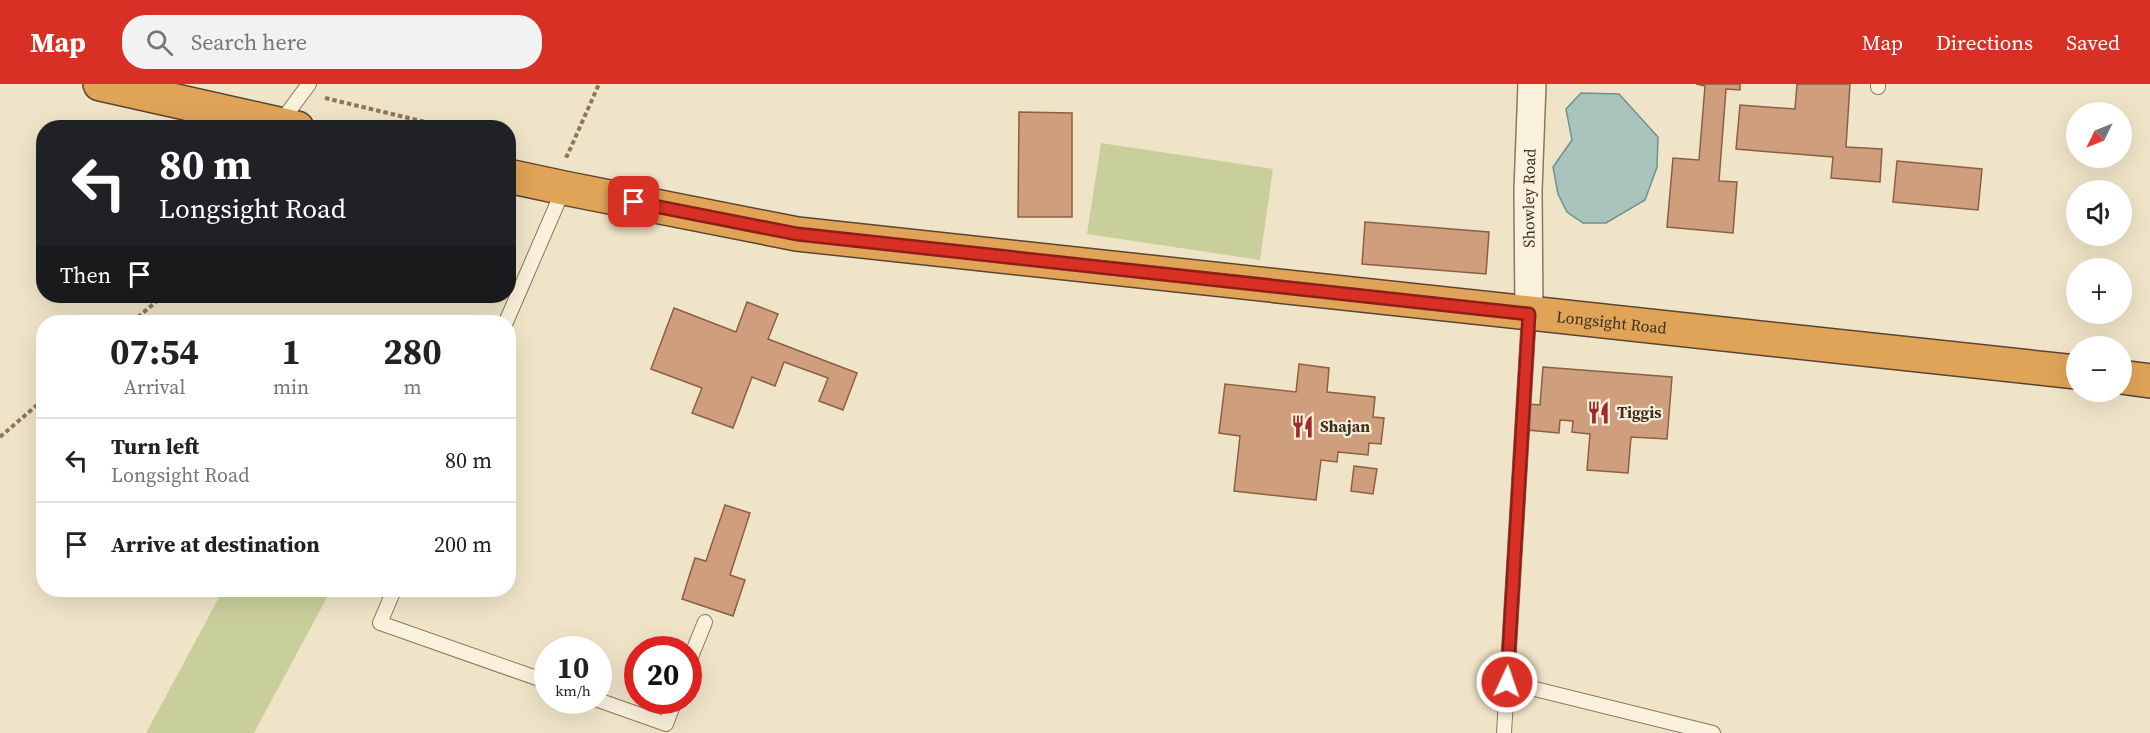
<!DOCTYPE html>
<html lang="en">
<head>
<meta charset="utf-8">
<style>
	:root { --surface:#fff; --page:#f2f2f2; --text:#222; --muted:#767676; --line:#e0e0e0; --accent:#d93025 }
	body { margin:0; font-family:"Source Serif 4",serif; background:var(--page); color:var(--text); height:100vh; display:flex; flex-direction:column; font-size:22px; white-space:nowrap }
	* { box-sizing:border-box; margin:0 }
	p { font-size:20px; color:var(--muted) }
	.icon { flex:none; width:33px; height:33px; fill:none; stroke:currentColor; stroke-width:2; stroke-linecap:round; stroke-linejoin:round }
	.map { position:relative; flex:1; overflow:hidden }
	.panel { position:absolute; left:36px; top:231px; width:480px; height:282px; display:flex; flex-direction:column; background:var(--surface); border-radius:24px; box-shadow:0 6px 24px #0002 }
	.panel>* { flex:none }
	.hud { position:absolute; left:36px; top:36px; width:480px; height:183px; border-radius:24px; box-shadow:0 6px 24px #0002; background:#202124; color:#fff; overflow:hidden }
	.needle { width:39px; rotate:227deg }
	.controls { position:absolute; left:2066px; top:18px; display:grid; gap:12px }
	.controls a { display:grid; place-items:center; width:66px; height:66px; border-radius:50%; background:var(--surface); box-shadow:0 6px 24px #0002; font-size:30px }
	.speed { position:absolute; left:534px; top:552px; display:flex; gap:12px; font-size:30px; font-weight:700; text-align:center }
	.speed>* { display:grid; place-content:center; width:78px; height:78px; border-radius:50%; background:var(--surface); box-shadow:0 6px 24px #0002; line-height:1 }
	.speed small { font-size:15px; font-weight:400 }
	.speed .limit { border:9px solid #d22; background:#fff; color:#111 }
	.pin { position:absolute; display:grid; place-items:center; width:51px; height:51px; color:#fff; margin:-26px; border-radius:12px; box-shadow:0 3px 9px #0006 }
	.me { position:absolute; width:66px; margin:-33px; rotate:3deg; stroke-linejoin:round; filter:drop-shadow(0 0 4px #0008) }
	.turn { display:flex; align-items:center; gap:21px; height:126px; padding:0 24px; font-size:27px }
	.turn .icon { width:78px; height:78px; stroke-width:2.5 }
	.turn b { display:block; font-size:42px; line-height:51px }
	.then { display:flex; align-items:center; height:57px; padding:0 24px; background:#0003; gap:12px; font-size:22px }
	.eta { display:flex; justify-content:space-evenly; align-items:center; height:102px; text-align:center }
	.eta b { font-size:36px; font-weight:700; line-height:42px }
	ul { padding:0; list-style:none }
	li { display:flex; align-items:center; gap:18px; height:84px; padding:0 24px; border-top:2px solid var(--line) }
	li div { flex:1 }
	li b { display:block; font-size:22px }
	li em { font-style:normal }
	header { display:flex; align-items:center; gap:36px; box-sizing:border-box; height:84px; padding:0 30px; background:var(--accent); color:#fff }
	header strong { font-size:28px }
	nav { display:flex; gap:33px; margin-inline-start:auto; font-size:21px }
	.search { width:420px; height:54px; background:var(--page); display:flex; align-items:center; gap:15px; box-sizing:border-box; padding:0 21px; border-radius:24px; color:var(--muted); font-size:22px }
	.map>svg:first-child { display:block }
	.green { fill:#c9cf9b }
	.water { fill:#a9c4bc; stroke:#6f938a; stroke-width:1.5 }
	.building { fill:#cf9f7d; stroke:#8d5f41; stroke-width:1.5 }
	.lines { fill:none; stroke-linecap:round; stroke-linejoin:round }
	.lane-casing { stroke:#8d765c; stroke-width:16 }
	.street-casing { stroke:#8d765c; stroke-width:30 }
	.highway-casing { stroke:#5b4430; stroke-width:36 }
	.path { stroke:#8d765c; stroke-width:4; stroke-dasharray:4.5 3; stroke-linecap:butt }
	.lane { stroke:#faf1dc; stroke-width:14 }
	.street { stroke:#faf1dc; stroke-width:27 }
	.highway { stroke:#e0a458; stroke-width:33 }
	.route-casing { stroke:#8d1f18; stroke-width:15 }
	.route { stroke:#d93025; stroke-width:10 }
	.labels { text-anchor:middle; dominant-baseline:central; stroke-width:4.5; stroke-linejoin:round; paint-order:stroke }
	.street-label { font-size:16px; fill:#3d2e20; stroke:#f7eed8 }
	.poi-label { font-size:16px; font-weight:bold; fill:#3d2e20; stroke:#f7eed8; text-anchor:start }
</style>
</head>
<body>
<header>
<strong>Map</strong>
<div class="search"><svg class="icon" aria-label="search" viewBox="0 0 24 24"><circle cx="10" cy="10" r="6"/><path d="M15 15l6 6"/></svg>Search here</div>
<nav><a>Map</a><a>Directions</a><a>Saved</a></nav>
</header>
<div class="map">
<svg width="2150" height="649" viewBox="0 0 2150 649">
	<rect width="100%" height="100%" fill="#f0e4c8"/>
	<g class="green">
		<polygon points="1101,59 1273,85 1260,176 1087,150"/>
		<polygon points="223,506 331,506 254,649 146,649"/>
	</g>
	<polygon class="water" points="1581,9 1619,10 1658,53 1657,83 1645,116 1606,139 1583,139 1567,128 1558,110 1553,83 1572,56 1566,25"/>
	<g class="building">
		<polygon points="1740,0 1740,6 1726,5 1719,97 1737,98 1733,149 1667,143 1673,74 1699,76 1705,2 1696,0"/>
		<polygon points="1797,0 1850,0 1846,63 1882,65 1880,98 1831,94 1833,73 1736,65 1740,21 1795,25"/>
		<polygon points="1019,28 1072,29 1072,133 1018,133"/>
		<polygon points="1897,77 1982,85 1978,126 1893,118"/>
		<polygon points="1365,138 1489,148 1486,190 1362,180"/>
		<polygon points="747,218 778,230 768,255 857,289 843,326 819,317 828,294 784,278 775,302 752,293 733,344 692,329 702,304 651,285 674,224 736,248"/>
		<polygon points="1299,280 1329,284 1327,308 1375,313 1373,333 1384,334 1381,360 1369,359 1368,371 1338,368 1337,378 1321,376 1316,416 1234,407 1240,352 1219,349 1225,300 1296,308"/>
		<polygon points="1543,283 1672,293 1667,355 1631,353 1628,389 1587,386 1590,350 1572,348 1573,337 1560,336 1559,349 1527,346 1529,320 1540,321"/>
		<polygon points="1354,382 1377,385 1373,410 1351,407"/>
		<polygon points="725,421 750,429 730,491 745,496 733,532 682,515 695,474 706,477"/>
	</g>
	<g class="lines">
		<defs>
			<g id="lane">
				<polyline points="1878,3 1878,0"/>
				<polyline points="280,39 309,0"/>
				<polyline points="506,238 564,104"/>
				<polyline points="394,506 380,539 548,598"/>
				<polyline points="688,580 705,538"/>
				<polyline points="1507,598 1713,649"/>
				<polyline points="598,616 666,640 675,616"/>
				<polyline points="1504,649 1529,230"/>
			</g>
			<g id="street">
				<path id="s1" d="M1529,230L1528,106L1532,0"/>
			</g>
			<g id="highway">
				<polyline points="100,0 297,44"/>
				<path id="s2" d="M508,92L564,104L797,150L2076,288"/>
				<polyline points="2121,293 2150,297"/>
			</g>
		</defs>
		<use href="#lane" class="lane-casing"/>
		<use href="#street" class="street-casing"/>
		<use href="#highway" class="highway-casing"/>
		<g class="path">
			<polyline points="325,14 450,44"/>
			<polyline points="565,71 567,72 599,0"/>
			<polyline points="132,238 163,212"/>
			<polyline points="0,353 44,315"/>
		</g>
		<use href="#lane" class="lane"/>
		<use href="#street" class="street"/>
		<use href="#highway" class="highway"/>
	</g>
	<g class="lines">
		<defs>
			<polyline id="route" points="634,118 797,150 1529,230 1507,598"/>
		</defs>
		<use href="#route" class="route-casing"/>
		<use href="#route" class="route"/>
	</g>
	<defs>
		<symbol id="restaurant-bare" viewBox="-9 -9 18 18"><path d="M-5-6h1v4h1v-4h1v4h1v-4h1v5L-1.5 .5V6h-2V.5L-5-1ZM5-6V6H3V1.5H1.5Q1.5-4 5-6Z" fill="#9e2a2b" stroke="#f7eed8" stroke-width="2.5" paint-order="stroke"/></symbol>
	</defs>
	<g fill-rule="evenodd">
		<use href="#restaurant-bare" x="1582" y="312" width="33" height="33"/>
		<use href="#restaurant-bare" x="1286" y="326" width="33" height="33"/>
	</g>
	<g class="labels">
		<g class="street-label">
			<text stroke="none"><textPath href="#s1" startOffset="116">Showley Road</textPath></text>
			<text stroke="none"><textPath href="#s2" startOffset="1114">Longsight Road</textPath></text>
		</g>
		<g class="poi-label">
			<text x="1617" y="328">Tiggis</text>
			<text x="1320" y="342">Shajan</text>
		</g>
	</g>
</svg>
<div class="controls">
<a><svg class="needle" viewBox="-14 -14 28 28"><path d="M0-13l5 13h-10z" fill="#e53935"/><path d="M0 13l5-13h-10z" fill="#767676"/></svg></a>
<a><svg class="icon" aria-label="sound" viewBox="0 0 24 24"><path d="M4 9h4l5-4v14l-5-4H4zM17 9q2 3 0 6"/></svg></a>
<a>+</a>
<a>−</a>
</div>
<div class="speed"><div>10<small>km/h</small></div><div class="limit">20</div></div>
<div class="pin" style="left:634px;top:118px;background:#d93025"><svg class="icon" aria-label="arrive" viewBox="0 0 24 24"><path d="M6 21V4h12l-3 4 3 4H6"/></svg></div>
<svg class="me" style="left:1507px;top:598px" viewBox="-20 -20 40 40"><circle r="17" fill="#d93025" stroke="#fff" stroke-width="3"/><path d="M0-11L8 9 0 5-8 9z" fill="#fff"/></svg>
<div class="hud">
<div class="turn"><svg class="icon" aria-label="left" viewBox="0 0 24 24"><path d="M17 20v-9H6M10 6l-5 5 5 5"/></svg><div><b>80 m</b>Longsight Road</div></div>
<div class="then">Then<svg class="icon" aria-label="arrive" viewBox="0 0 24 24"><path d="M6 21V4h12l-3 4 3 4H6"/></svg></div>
</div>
<section class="panel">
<div class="eta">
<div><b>07:54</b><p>Arrival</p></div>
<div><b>1</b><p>min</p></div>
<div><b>280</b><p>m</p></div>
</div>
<ul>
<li><svg class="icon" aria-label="left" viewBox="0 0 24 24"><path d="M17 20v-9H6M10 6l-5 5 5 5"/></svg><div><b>Turn left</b><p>Longsight Road</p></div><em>80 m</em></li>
<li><svg class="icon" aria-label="arrive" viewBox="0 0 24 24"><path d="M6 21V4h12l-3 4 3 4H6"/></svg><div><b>Arrive at destination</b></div><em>200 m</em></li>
</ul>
</section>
</div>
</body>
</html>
